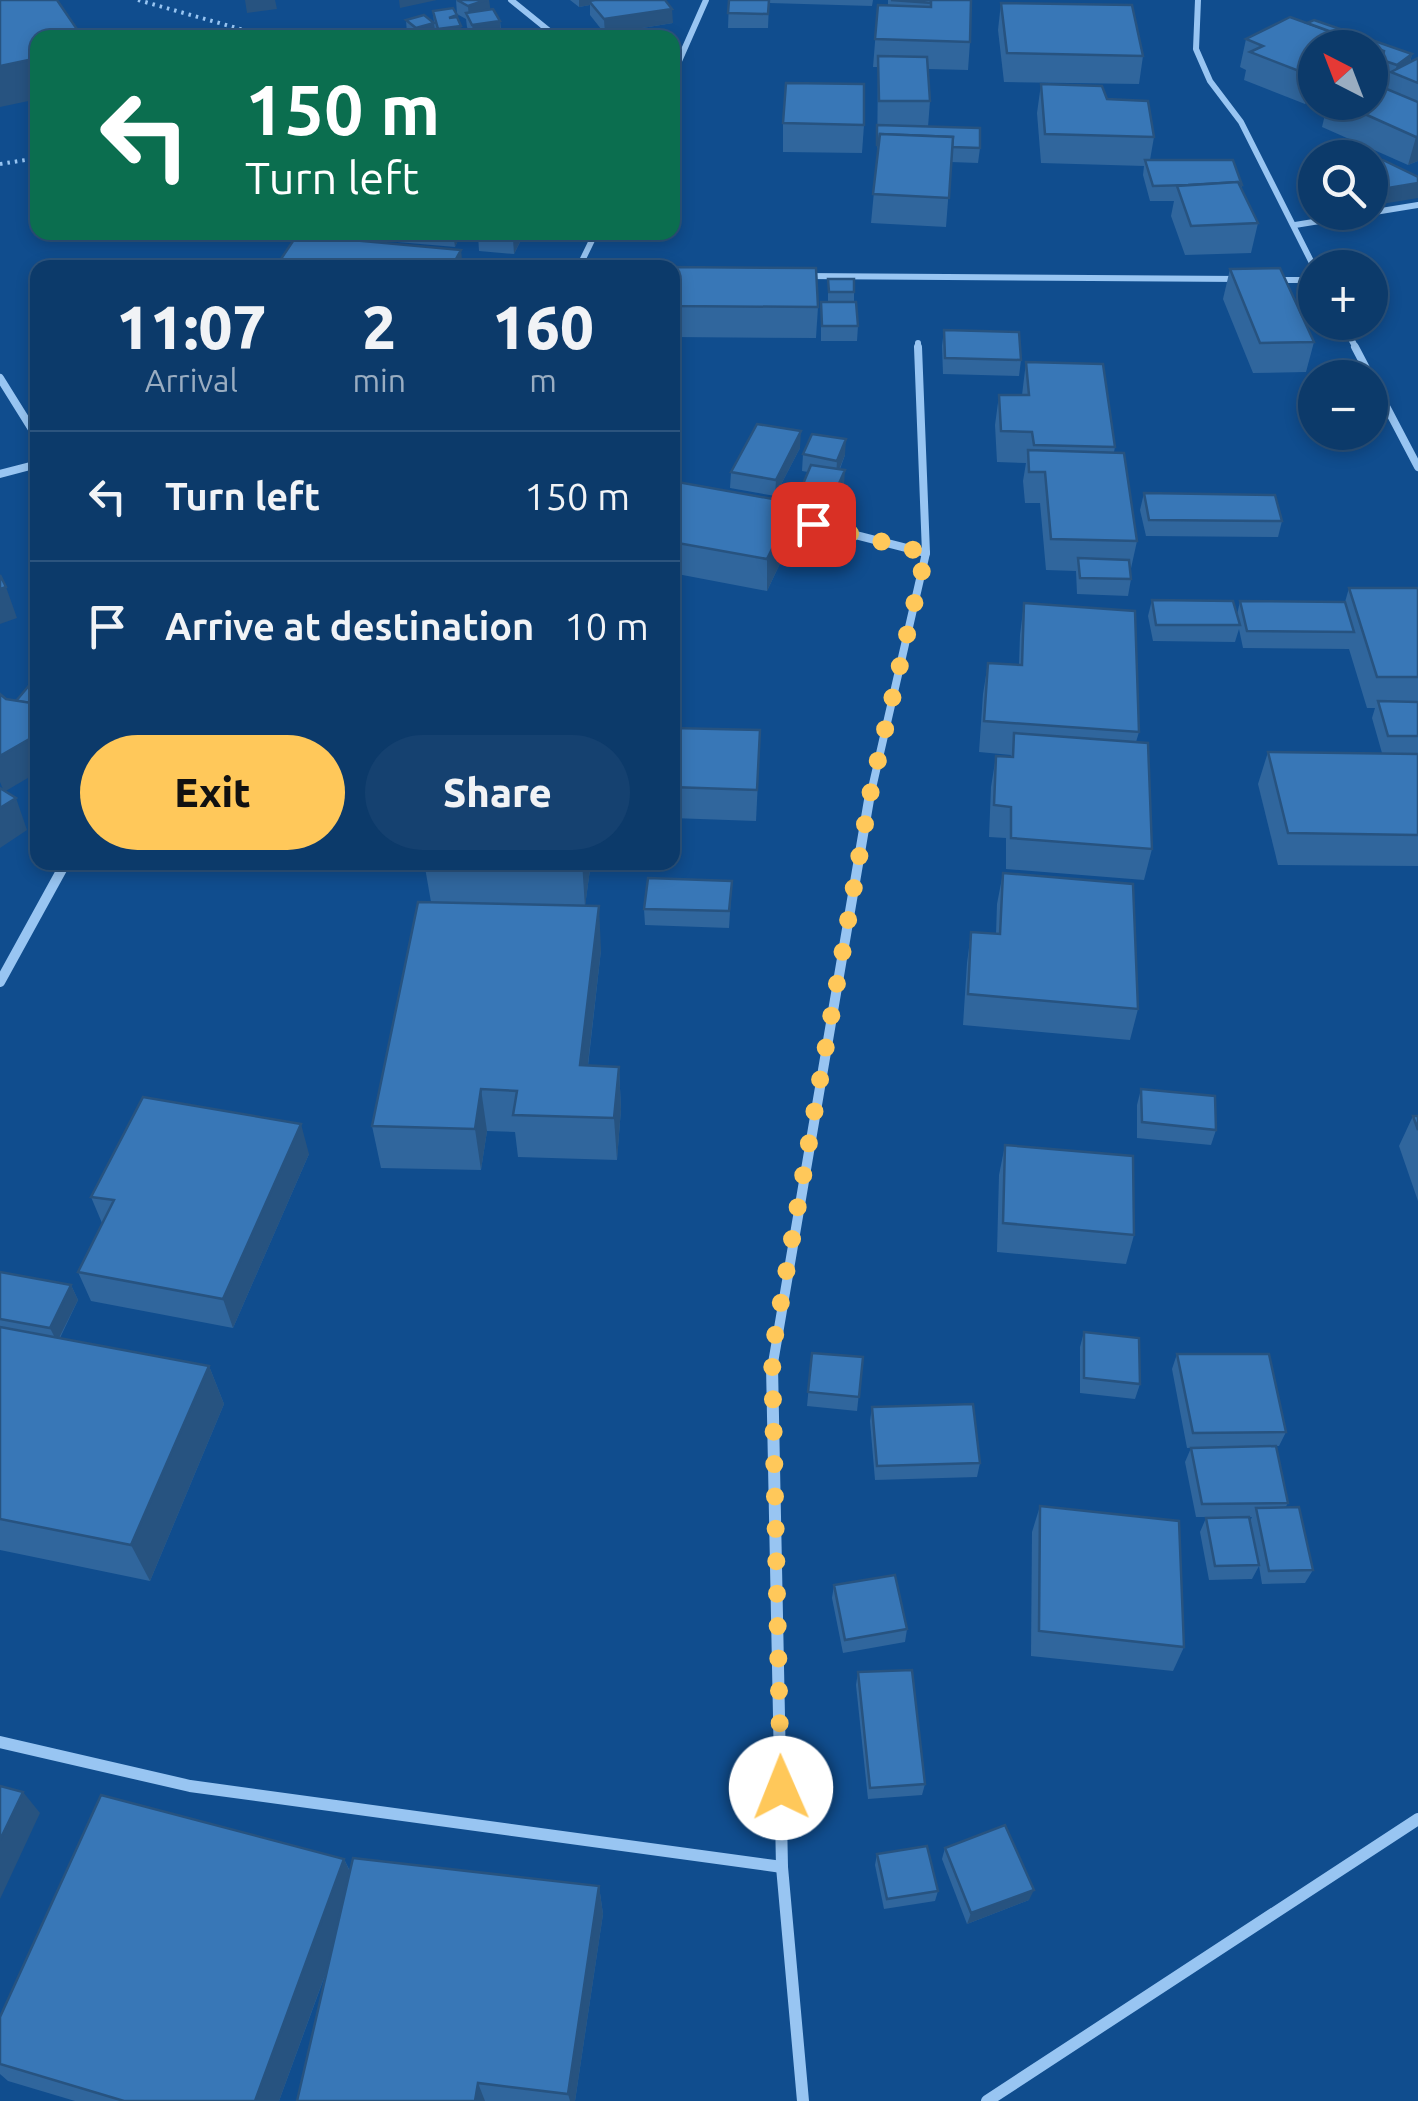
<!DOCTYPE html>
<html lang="en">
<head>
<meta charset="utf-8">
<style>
	:root { --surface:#0c3a6a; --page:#154170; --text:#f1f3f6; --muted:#9aadc1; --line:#2c547e; --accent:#ffc85a }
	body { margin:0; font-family:Ubuntu,sans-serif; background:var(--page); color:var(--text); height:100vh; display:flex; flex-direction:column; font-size:38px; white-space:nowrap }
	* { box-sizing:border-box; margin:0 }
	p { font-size:32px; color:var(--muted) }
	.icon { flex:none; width:55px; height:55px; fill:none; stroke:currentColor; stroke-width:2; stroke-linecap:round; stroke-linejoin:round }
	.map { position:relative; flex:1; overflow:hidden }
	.details { position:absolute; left:30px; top:260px; width:650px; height:610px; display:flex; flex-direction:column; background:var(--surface); border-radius:20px; box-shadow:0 5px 15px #0003,0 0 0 2px var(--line) }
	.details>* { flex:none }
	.banner { position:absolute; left:30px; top:30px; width:650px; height:210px; border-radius:20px; box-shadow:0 5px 15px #0003,0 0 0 2px var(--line); background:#0b6e4f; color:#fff; overflow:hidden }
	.needle { width:65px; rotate:318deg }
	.tools { position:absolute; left:1298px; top:30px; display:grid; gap:20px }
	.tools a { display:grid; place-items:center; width:90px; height:90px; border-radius:50%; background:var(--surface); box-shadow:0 5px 15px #0003,0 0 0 2px var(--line); font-size:50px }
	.pin { position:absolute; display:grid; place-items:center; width:85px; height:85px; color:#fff; margin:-42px; border-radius:20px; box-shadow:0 5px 15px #0006 }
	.me { position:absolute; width:110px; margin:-55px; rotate:359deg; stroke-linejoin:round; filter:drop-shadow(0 0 8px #0008) }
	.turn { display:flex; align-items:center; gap:35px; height:210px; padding:0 50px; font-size:45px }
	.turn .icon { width:130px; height:130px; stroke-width:2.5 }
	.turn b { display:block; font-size:70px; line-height:85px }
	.eta { display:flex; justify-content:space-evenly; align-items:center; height:170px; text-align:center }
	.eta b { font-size:60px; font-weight:800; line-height:70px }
	.button { display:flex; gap:20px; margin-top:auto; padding:20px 50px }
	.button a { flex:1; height:115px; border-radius:60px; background:var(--accent); color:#111; font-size:40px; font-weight:800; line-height:115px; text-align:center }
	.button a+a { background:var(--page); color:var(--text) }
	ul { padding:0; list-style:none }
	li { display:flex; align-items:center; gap:30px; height:130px; padding:0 50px; border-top:2px solid var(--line) }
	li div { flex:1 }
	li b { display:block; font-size:38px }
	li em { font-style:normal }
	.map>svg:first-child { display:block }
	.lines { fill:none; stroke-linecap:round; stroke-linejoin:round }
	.path { stroke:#98c5f2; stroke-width:4; stroke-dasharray:2.5 5; stroke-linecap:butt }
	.street-far3 { stroke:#98c5f2; stroke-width:6 }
	.street-far2 { stroke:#98c5f2; stroke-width:8 }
	.street-far1 { stroke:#98c5f2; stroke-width:10 }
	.street { stroke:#98c5f2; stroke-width:12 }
	.wall { fill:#30669d; fill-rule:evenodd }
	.shaded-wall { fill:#275380 }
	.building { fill:#3877b7; stroke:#275380; stroke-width:2.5 }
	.route { stroke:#ffc85a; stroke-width:18; stroke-dasharray:0 32.4 }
</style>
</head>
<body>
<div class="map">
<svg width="1418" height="2101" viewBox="0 0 1418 2101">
	<rect width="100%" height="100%" fill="#104d8e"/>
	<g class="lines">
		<g class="path">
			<polyline points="138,0 272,38"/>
			<polyline points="0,164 38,158"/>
		</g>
		<g class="street-far3">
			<polyline points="511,0 558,38"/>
			<polyline points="1198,0 1196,49 1210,81 1241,122 1315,269"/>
			<polyline points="672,77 706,0"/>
			<polyline points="1295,225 1418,205"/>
			<polyline points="580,265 630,268"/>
			<polyline points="579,267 596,232"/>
			<polyline points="803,276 1241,279"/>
			<polyline points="1273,280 1315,280"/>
			<polyline points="1342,322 1357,350"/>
			<polyline points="918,343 918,350"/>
		</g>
		<g class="street-far2">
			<polyline points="1355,347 1418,467"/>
			<polyline points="0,378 38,439"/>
			<polyline points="0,474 38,464"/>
			<polyline points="785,517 926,553"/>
			<polyline points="870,797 926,553 918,347"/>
		</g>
		<g class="street-far1">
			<polyline points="0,982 66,862"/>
			<polyline points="772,1369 870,794"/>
		</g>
		<g class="street">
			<polyline points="772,1366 782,1867 803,2101"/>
			<polyline points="0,1742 190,1786 782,1867"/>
			<polyline points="987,2101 1418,1819"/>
		</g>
	</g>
	<g class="wall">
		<polygon points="456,0 490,10 500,21 501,30 510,38 467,38 467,36 471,35 467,27 466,19 457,14"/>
		<polygon points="570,0 665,0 673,23 605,34 590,15 590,5 579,7"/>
		<polygon points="729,0 873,0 872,6 769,3 768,28 728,28"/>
		<polygon points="888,0 971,0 970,42 968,70 928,69 930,101 928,127 980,148 978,163 951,162 946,227 871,223 877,160 878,67 873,67 878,5 888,6"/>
		<polygon points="1001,3 1143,56 1139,84 1004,82 998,30"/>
		<polygon points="433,11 457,15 461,26 462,38 438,38 435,27 436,38 411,38 407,34 406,20 434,23"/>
		<path d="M1307,23L1412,54L1410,63L1418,58V161L1408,165L1322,127L1328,102H1370V48H1315V98L1305,104L1244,80L1246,70L1240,67L1246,39ZM1378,75L1389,79L1386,89L1371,82L1377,79Z"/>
		<polygon points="1041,84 1107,99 1154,137 1150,160 1242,185 1241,189 1258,223 1251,253 1185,255 1171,216 1174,201 1150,201 1143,175 1144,166 1041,163 1037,113"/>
		<polygon points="783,123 864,125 862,153 783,152"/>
		<polygon points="351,232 462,232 455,247 351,238"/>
		<polygon points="525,232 514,254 479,251 478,235"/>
		<polygon points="672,268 818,307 816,338 672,337"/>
		<polygon points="1230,269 1314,342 1306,372 1253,373 1223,299"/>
		<polygon points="828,279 854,292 854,302 858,326 857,341 821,341 821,302 828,302"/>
		<polygon points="944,330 1021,360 1019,376 943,374 942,346"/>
		<polygon points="1026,362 1115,447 1114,452 1137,541 1130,573 1131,579 1128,596 1077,594 1076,571 1046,570 1040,503 1025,503 1023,481 1026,463 997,462 995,425 999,395 1022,395"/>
		<polygon points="800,448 775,496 730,488 731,472"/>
		<polygon points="803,454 845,455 840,469 844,486 836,505 803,500 803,484 808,472 802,471"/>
		<polygon points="672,481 794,534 767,591 672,573"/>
		<polygon points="1144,493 1282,521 1278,537 1146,536 1140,510"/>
		<polygon points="1349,588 1418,588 1418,753 1382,753 1372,718 1375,708 1367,708 1349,649 1243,648 1239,629 1235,642 1153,641 1148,616 1152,600 1237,615 1240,601 1345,602"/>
		<polygon points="1024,603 1139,732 1136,742 1152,849 1144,880 1006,869 1006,838 989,837 991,787 996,756 1010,757 1011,755 979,752 983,694 988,663 1019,665 1020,635"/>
		<polygon points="672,728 759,761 756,821 672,818"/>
		<polygon points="1268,752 1418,754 1418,866 1278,865 1258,784"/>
		<polygon points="424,862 591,862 585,906 601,950 588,1066 619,1067 621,1109 617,1160 518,1157 515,1132 487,1131 481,1170 381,1168 372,1126 431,902"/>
		<polygon points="1003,873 1138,1009 1130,1040 963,1025 967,963 971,932 996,934 997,904"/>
		<polygon points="732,881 729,928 645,925 644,909"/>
		<polygon points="1141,1089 1216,1130 1211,1145 1137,1138 1137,1105"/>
		<polygon points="1413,1116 1418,1116 1418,1201 1399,1146"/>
		<polygon points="1005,1145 1134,1235 1126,1264 997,1252 999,1175"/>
		<polygon points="309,1154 233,1328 91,1301 78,1272 102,1223 91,1197"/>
		<polygon points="0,1272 71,1285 78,1300 60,1338 209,1366 224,1404 150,1581 0,1550"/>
		<polygon points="1084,1332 1140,1384 1135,1399 1080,1393 1080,1347"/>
		<polygon points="812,1353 863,1357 857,1411 807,1406"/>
		<polygon points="1177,1354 1286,1432 1279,1446 1276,1446 1288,1503 1285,1508 1313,1570 1305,1583 1262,1584 1259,1566 1252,1579 1209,1580 1200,1532 1206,1518 1250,1521 1252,1517 1196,1517 1185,1462 1191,1448 1214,1447 1187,1448 1172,1369"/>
		<polygon points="872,1407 980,1463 977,1477 875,1480 870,1421"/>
		<polygon points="1040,1506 1184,1647 1173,1671 1031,1656 1032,1532"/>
		<polygon points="834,1585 907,1629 905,1642 843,1653 832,1598"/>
		<polygon points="858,1672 925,1784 922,1795 868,1799 856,1685"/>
		<polygon points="945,1848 1029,1900 967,1924 942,1859"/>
		<polygon points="877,1854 938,1891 935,1901 884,1909 875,1865"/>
		<polygon points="344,1859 350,1871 599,1886 603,1914 575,2101 297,2101 327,1970 279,2101 75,2101 8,2081 0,2074 0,2017"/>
	</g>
	<g class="shaded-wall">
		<polygon points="245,0 275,0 277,9 247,13"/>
		<polygon points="399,0 437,0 400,8"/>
		<polygon points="486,0 489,0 491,13 469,20 468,6"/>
		<polygon points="579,0 611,0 589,1 590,5 579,7"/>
		<polygon points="672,9 673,23 605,34 604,19"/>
		<polygon points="457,15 458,26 461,26 462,38 439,38 438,29 449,18"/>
		<polygon points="500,21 501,36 474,38 472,25"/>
		<polygon points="434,23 436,38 417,38 416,28"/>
		<polygon points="1384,51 1377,79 1370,82 1370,58"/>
		<polygon points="1412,54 1408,69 1394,74 1397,65"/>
		<polygon points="38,58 38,99 0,107 0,66"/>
		<polygon points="1315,74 1315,98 1305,104 1312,76"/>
		<polygon points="1418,136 1418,161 1408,165 1416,137"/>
		<polygon points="1418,183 1418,198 1370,206 1370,191"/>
		<polygon points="453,232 462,232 455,247"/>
		<polygon points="516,232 525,232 514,254 513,239"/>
		<polygon points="461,250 463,268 451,268"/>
		<polygon points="801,431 800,448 775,496 776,480"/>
		<polygon points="846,439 845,455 836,477 837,461"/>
		<polygon points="845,470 844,486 836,505 837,488"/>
		<polygon points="795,503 794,534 767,591 767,559"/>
		<polygon points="6,587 17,618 0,624 0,589"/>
		<polygon points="38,734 38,772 4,792 0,782 0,756"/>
		<polygon points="16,798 27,830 0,848 0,808"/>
		<polygon points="582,862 591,862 585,907"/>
		<polygon points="599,906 601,950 583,1107 580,1065"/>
		<polygon points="619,1067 621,1109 617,1160 614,1118"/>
		<polygon points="481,1089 487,1131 481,1170 475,1129"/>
		<polygon points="301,1124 309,1154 233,1328 223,1299"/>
		<polygon points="71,1285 78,1300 57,1342 50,1328"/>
		<polygon points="209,1366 224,1404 150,1581 131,1545"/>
		<polygon points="23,1792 40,1813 0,1899 0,1840"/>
		<polygon points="344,1859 357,1887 279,2101 255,2101"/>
		<polygon points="599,1886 603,1914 575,2101 570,2101 568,2094"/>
		<polygon points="1034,1890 1029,1900 967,1924 971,1913"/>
		<polygon points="478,2083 485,2101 475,2101"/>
	</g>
	<g class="building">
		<polygon points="0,0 57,0 83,38 38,38 38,58 0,66"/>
		<polygon points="457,0 486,0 468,6"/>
		<polygon points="595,0 665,0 672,9 604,19 589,1"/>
		<polygon points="729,0 769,0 768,14 728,13"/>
		<polygon points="891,0 931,0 931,3"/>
		<polygon points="931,0 971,0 970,42 875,39 878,5 931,7"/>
		<polygon points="1001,3 1132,5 1143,56 1007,53"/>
		<polygon points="453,8 457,15 449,18 457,17 461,26 438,29 433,11"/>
		<polygon points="493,9 500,21 472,25 466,13"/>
		<polygon points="424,15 434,23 416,28 406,20"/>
		<polygon points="1290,17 1384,51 1370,58 1370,48 1315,48 1315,74 1312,76 1250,52 1263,46 1246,39"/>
		<polygon points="1314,20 1412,54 1397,65 1382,60 1384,51 1307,23"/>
		<polygon points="504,30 510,38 468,38 467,36"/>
		<polygon points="878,56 927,57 930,101 879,101"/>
		<polygon points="1418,58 1418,83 1391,72"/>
		<polygon points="1370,82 1418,102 1418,136 1416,137 1338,102 1370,102"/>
		<polygon points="786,83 864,84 864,125 783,123"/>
		<polygon points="1041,84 1102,86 1107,99 1148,101 1154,137 1045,134"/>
		<polygon points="877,125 980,128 980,148 952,147 953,137 880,134 879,145 877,145"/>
		<polygon points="880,134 953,137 949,198 873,194"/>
		<polygon points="1145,160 1233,160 1242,185 1240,185 1238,182 1188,185 1153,186"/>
		<polygon points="1383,160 1418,177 1418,183 1370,191 1370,161"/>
		<polygon points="1238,182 1258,223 1191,226 1177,186"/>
		<polygon points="479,232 516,232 513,239 478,235"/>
		<polygon points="297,235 461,250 451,268 275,268"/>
		<polygon points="668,267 816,268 818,307 672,306 672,268"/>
		<polygon points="1280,268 1314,342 1260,343 1230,269"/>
		<polygon points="828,279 854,279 854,292 829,292"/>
		<polygon points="821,302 856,302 858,326 822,326"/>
		<polygon points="944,330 1019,332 1021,360 945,358"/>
		<polygon points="1026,362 1103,364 1115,447 1034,445 1032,432 1001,431 999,395 1029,395"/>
		<polygon points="757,424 801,431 776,480 731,472"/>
		<polygon points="812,434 846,439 837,461 803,454"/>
		<polygon points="1028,450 1124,453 1137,541 1051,539 1045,472 1029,472"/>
		<polygon points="811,465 845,470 837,488 803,484"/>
		<polygon points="672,481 795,503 767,559 672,542"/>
		<polygon points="1144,493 1275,495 1282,521 1149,520"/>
		<polygon points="1078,558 1129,560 1131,579 1080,578"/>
		<polygon points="0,575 6,587 0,589"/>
		<polygon points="1349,588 1418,588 1418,677 1377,677"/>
		<polygon points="1152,600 1233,601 1240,625 1156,625"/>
		<polygon points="1240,601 1345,602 1354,632 1247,631"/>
		<polygon points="1024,603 1135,611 1139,732 984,721 988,663 1022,665"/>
		<polygon points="37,676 38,704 16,701"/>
		<polygon points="0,694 6,699 38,704 38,734 0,756"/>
		<polygon points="1378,701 1418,702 1418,736 1388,736"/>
		<polygon points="672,728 760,730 757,790 672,787"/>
		<polygon points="1014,733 1148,743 1152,849 1011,838 1011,807 994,805 996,756 1013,757"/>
		<polygon points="1268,752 1418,754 1418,835 1288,833"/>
		<polygon points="0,788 16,798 0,808"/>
		<polygon points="530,862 582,862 582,864"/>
		<polygon points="1003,873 1133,884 1138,1009 968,994 971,932 1000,934"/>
		<polygon points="648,878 732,881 729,911 644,909"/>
		<polygon points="418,902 599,906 580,1065 619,1067 614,1118 513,1115 517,1091 481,1089 475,1129 372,1126"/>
		<polygon points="1141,1089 1215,1096 1216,1130 1142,1122"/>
		<polygon points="143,1097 301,1124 223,1299 78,1272 114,1200 91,1197"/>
		<polygon points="1413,1116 1418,1116 1418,1130"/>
		<polygon points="1005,1145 1133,1156 1134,1235 1003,1223"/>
		<polygon points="0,1272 71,1285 50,1328 0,1319"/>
		<polygon points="0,1327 209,1366 131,1545 0,1519"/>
		<polygon points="1084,1332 1139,1338 1140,1384 1084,1378"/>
		<polygon points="812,1353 863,1357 859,1397 808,1392"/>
		<polygon points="1177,1354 1269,1354 1286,1432 1193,1433"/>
		<polygon points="973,1404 980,1463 877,1466 872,1407"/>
		<polygon points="1276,1446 1288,1503 1202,1504 1191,1448"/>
		<polygon points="1040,1506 1179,1521 1184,1647 1039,1631"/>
		<polygon points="1299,1507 1313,1570 1269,1571 1256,1508"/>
		<polygon points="1249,1517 1259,1565 1215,1566 1206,1518"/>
		<polygon points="895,1575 907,1629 845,1640 834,1585"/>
		<polygon points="912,1670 925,1784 870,1788 858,1672"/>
		<polygon points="0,1786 23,1792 0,1840"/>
		<polygon points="101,1795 344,1859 255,2101 124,2101 0,2064 0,2017"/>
		<polygon points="1005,1825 1034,1890 971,1913 945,1848"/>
		<polygon points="927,1846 938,1891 887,1899 877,1854"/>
		<polygon points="353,1858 599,1886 568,2094 478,2083 475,2101 297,2101"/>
	</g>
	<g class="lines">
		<polyline class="route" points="781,1788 772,1353 871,790 926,553 813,524"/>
	</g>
</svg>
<div class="tools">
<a><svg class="needle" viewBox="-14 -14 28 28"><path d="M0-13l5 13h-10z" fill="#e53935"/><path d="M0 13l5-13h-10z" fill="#9aadc1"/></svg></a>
<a><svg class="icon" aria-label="search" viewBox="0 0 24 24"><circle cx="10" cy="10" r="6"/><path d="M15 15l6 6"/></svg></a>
<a>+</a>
<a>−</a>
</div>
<div class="pin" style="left:813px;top:524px;background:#d93025"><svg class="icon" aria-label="arrive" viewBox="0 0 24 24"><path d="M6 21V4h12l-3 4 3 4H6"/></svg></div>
<svg class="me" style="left:781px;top:1788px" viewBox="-20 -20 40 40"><circle r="19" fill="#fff"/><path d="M0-13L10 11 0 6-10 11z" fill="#ffc85a"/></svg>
<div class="banner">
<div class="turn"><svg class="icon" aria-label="left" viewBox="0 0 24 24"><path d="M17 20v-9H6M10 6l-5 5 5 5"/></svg><div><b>150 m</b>Turn left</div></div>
</div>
<section class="details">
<div class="eta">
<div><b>11:07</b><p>Arrival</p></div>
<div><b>2</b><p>min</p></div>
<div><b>160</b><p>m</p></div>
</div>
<ul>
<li><svg class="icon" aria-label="left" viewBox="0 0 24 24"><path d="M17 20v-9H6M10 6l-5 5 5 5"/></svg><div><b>Turn left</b></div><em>150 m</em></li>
<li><svg class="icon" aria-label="arrive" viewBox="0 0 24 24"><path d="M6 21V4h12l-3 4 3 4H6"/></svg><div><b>Arrive at destination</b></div><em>10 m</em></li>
</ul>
<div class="button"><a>Exit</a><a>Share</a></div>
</section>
</div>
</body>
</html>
